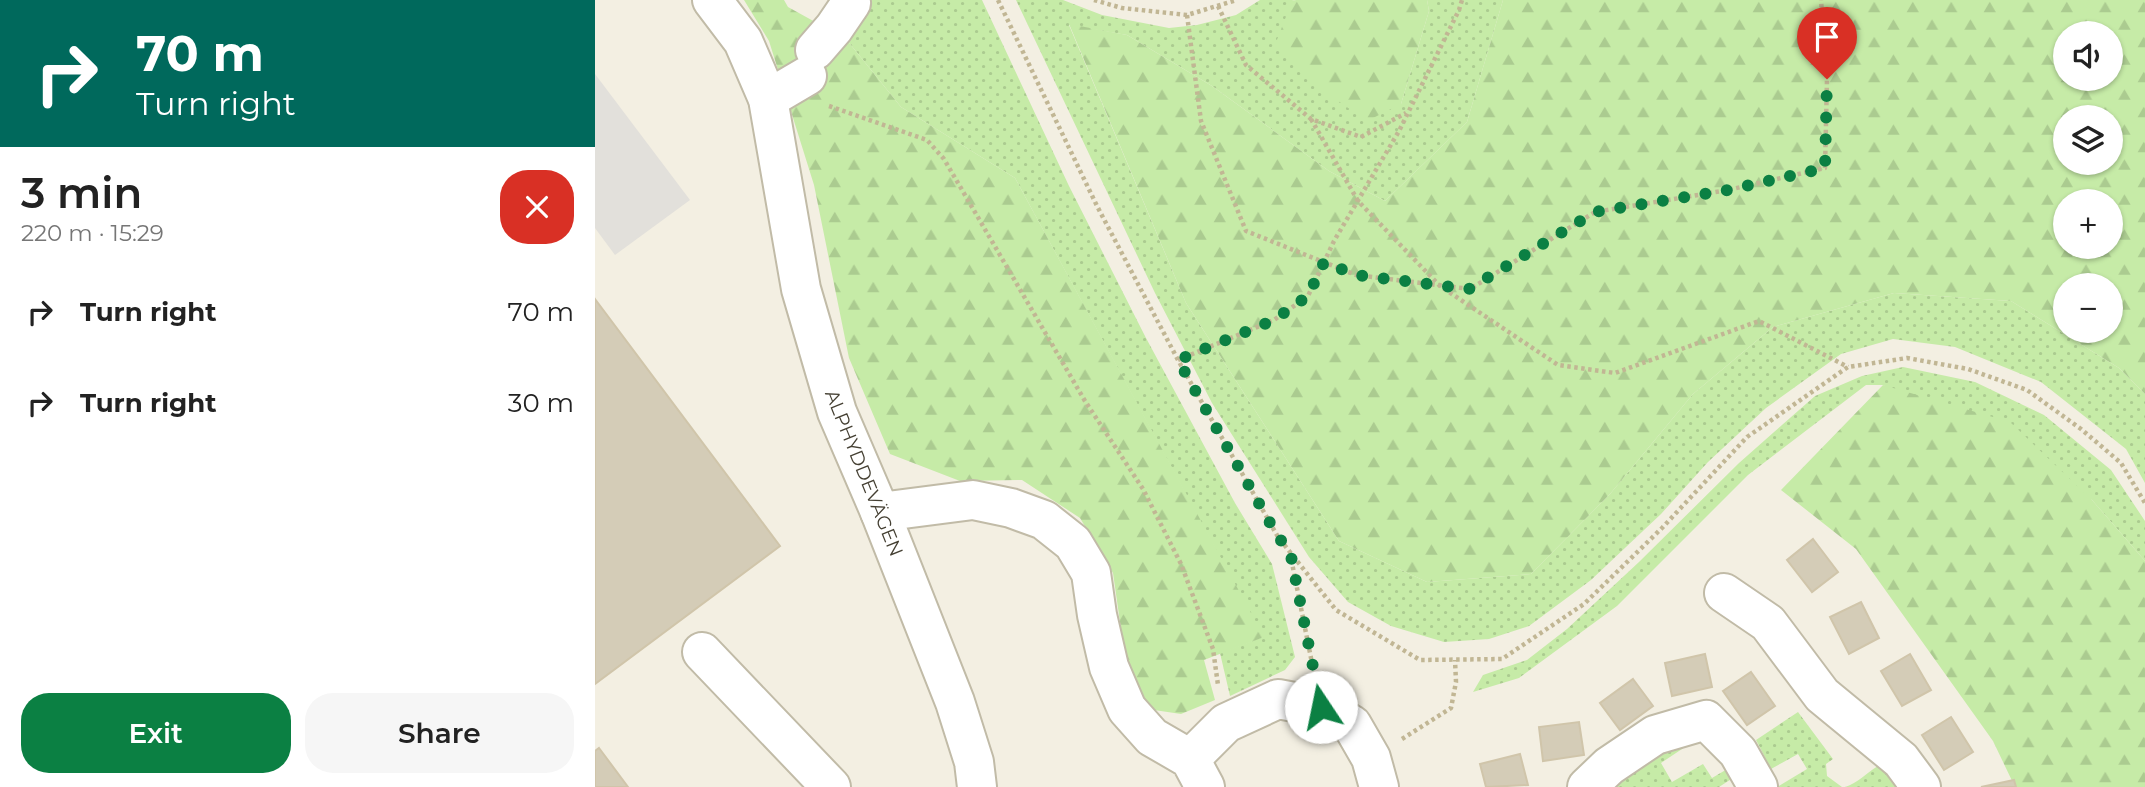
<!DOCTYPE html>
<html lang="en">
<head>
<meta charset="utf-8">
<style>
	:root { --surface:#fff; --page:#f6f6f6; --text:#222; --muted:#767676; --accent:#0b8043 }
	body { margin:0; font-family:Montserrat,sans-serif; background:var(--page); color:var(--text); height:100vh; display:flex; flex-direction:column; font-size:26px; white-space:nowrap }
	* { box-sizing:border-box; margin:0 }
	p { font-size:23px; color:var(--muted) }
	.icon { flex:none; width:38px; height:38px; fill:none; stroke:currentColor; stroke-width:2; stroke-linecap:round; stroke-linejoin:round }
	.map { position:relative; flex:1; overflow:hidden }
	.details { display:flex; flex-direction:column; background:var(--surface); width:595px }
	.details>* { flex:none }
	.hud { background:#00695c; color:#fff; overflow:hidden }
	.tools { position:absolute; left:1458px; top:21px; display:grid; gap:14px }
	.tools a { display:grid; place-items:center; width:70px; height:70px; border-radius:50%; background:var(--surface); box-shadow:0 2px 5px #0004; font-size:35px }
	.pin { position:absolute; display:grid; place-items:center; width:60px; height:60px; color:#fff; margin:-72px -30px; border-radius:50% 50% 50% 0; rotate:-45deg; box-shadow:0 0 7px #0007 }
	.pin .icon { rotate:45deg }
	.me { position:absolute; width:77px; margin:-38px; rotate:349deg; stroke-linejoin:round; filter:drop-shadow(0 0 5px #0008) }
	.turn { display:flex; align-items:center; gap:24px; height:147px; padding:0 21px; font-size:32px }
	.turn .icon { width:91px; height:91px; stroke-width:2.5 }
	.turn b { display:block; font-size:49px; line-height:60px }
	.round { display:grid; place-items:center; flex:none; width:74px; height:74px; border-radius:28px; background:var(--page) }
	.head { display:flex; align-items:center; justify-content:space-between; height:119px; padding:0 21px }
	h1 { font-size:42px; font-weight:600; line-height:52px }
	.primary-button { display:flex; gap:14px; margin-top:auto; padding:14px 21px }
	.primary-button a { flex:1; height:80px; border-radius:28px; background:var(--accent); color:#fff; font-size:28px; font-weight:600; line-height:80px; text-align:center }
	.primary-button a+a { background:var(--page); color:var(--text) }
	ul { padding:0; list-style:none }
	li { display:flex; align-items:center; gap:21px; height:91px; padding:0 21px }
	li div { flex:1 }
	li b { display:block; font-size:26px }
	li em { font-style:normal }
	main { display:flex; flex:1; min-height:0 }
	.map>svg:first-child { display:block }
	.grass { fill:url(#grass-dots) }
	.forest { fill:url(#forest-firs); fill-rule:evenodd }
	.parking { fill:#e2e0db }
	.building { fill:#d4ccb7; stroke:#d0c5aa; stroke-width:2 }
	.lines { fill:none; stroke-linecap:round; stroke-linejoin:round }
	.minor-casing { stroke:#c1bba7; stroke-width:42 }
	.path { stroke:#c1b694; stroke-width:4.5; stroke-dasharray:3.5 3.5; stroke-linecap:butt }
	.minor { stroke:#fff; stroke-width:38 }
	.route { stroke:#0b8043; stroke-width:12; stroke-dasharray:0 21.6 }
	.labels { text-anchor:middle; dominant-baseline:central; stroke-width:7; stroke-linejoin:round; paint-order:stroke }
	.street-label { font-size:19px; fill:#443f32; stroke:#fff }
</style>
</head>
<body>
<main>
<section class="details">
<div class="hud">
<div class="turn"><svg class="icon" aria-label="right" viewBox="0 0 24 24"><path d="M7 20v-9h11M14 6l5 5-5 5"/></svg><div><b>70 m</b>Turn right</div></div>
</div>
<div class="head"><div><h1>3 min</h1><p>220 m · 15:29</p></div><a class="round" style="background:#d93025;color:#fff"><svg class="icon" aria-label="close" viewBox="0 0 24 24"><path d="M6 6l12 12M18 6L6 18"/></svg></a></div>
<ul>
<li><svg class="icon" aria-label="right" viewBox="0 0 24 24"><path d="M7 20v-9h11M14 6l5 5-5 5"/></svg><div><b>Turn right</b></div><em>70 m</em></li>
<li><svg class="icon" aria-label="right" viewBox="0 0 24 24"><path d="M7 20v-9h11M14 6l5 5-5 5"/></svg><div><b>Turn right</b></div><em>30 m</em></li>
</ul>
<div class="primary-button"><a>Exit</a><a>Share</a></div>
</section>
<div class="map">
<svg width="1550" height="787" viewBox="0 0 1550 787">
	<defs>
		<pattern id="grass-dots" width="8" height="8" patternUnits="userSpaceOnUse" patternTransform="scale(1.75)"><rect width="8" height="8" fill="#c6eba7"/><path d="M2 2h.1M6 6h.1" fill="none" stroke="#abcb90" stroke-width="1.8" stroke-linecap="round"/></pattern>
		<pattern id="forest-firs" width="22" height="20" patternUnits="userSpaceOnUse" patternTransform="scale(1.75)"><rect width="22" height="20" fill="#c6eba7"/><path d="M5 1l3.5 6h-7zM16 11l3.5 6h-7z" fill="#abcb90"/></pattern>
	</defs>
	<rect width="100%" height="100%" fill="#f3efe2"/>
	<g class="grass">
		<polygon points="271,0 387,0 474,186 551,338 640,503 677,564 700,657 690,670 635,696 625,653 668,637 420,178 306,107 251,39"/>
		<polygon points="421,0 468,0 507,15 574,28 602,25 641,15 665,0 701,0 697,1 806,104 834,11 832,0 908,0 872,122 790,201 734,171 617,86 532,35 474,25 591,303 744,541 832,582 936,574 1015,494 1098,394 1178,327 1299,293 1416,301 1524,368 1550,394 1550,483 1531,449 1446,382 1360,347 1298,339 1246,354 1171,408 1113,462 1066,514 996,580 934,626 894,639 849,642 796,626 753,602 714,557 617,403 560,293"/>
		<polygon points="1308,367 1380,382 1449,415 1516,470 1550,521 1550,561 1497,500 1288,385 1271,385 1153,475 1022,606 924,678 878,692 888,675 932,660 972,629 1044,562 1144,463 1220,396 1267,376"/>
		<polygon points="1203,712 1238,759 1231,764 1232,776 1247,787 1182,787 1212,769 1203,754 1176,769 1161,740"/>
		<polygon points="1099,741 1066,763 1077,782 1108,764 1117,778 1134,768 1138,778 1124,787 1011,787 1071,747"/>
		<path d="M1283,766L1303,781L1308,787H1250C1263,783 1271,773 1283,766Z"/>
	</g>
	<g class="forest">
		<polygon points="149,0 189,0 193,7 251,39 306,107 420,178 669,637 609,660 620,700 586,714 559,710 533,678 518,573 485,518 427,480 365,481 295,454 254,358 219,185 174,41"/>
		<polygon points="701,0 832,0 834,11 806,104 772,121 720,85 680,45 697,1"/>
		<path d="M908,0H1550V394L1524,368L1416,301L1299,293L1178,327L1098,394L1015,494L936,574L832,582L744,541L591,303L474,24L532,35L617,86L734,171L790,201L872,122ZM1516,33V79H1470V33ZM1516,117V163H1470V117ZM1470,201H1516V247H1470ZM1470,285H1516V331H1470Z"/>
		<polygon points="1288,385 1415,422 1497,500 1550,561 1550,787 1420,787 1398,741 1261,549 1186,490"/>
	</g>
	<polygon class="parking" points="0,74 95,200 20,255 0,228"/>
	<g class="building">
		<polygon points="0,299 185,546 0,684"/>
		<polygon points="1218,539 1243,572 1217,592 1192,560"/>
		<polygon points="1266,602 1284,638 1254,654 1235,617"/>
		<polygon points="1110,654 1117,687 1077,696 1070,663"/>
		<polygon points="1315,654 1336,690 1307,706 1286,671"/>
		<polygon points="1156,672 1180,706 1152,725 1128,691"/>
		<polygon points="1038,679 1058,706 1025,730 1005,703"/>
		<polygon points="1356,717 1378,752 1349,770 1327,735"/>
		<polygon points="984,722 989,755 948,761 944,727"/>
		<polygon points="4,748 33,787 0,787 0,751"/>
		<polygon points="925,754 933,785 891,787 885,764"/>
		<polygon points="1419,780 1421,787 1386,787"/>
	</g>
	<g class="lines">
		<defs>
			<g id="minor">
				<polyline points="117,0 148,41 173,99 206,289 242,412 285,512 360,702 379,762 382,787"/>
				<polyline points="220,50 239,28 256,3 255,0"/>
				<polyline points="173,99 212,76"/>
				<polyline points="285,512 378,500 416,508 449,520 478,543 496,573 502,615 514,667 532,709 557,737 595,759 610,787"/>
				<polyline points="1129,593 1173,623 1227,695 1306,760 1326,787"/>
				<polyline points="107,652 236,787"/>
				<polyline points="595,759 631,723 683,699 726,707 757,725 776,758 784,787"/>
				<polyline points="992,787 1014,766 1060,735 1111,720 1143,752 1163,787"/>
			</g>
		</defs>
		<use href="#minor" class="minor-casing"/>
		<g class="path">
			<polyline points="403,0 502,206 583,360 683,537 741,610 825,660 907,659 989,604 1067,528 1152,437 1253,367 1312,358 1373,369 1432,390 1486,429 1526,463 1550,503"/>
			<polyline points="499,0 527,8 592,15 642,0"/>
			<polyline points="623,6 651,65 716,119 766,137 811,113"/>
			<polyline points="592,15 606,121 651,231 761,275 875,289 1000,212 1133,190 1230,168 1232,79 1226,0"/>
			<polyline points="234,106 332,140 349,159 490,401 548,489 586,564 618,649 623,685"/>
			<polyline points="716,119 763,201 845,286 963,365 1020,373 1164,321 1253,367"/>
			<polyline points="583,360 679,320 713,296 739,241 804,131 864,10 867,0"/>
			<polyline points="695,553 718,668"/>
			<polyline points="807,739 856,708 861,682 860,660"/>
		</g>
		<use href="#minor" class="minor"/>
	</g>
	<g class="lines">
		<polyline class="route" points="726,707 695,551 683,537 583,360 679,320 713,296 729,262 761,275 874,289 1000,212 1133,190 1230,168 1232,79"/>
	</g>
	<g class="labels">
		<g class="street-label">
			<text transform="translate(269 473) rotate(68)">ALPHYDDEVÄGEN</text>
		</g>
	</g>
</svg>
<div class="tools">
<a><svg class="icon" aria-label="sound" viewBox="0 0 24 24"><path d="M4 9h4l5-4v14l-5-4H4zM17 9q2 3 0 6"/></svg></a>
<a><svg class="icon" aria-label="layers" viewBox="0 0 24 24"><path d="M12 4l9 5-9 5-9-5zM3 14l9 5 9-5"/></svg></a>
<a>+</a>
<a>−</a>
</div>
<div class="pin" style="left:1232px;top:79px;background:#d93025"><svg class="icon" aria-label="arrive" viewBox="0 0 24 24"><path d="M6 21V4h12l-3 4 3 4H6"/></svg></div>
<svg class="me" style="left:726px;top:707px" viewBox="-20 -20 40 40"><circle r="19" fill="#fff"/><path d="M0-13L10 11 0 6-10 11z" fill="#0b8043"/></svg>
</div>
</main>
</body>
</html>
